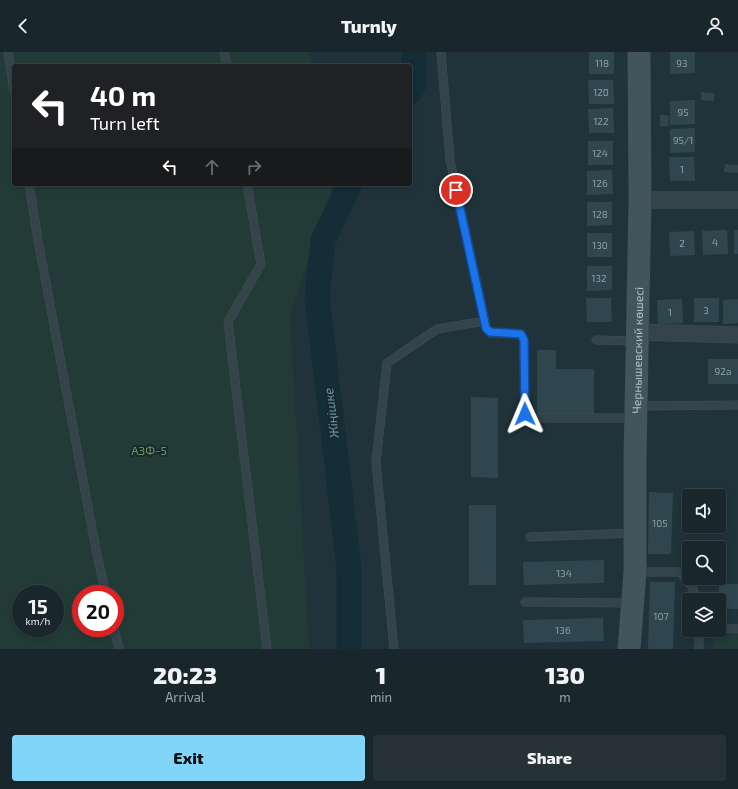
<!DOCTYPE html>
<html lang="en">
<head>
<meta charset="utf-8">
<style>
	:root { --surface:#19262c; --page:#263238; --text:#f1f3f6; --muted:#9fa5a9; --line:#374348; --accent:#81d5f9 }
	body { margin:0; font-family:"Exo 2",sans-serif; background:var(--page); color:var(--text); height:100vh; display:flex; flex-direction:column; font-size:15px; white-space:nowrap }
	* { box-sizing:border-box; margin:0 }
	p { font-size:13px; color:var(--muted) }
	.icon { flex:none; width:22px; height:22px; fill:none; stroke:currentColor; stroke-width:2; stroke-linecap:round; stroke-linejoin:round }
	.map { position:relative; height:597px; overflow:hidden }
	.details { display:flex; flex-direction:column; background:var(--surface); flex:1 }
	.details>* { flex:none }
	.top-card { position:absolute; left:12px; top:12px; width:400px; height:122px; border-radius:4px; box-shadow:0 2px 6px #0003,0 0 0 1px var(--line); background:#202124; color:#fff; overflow:hidden }
	.controls { position:absolute; left:682px; top:437px; display:grid; gap:8px }
	.controls a { display:grid; place-items:center; width:44px; height:44px; border-radius:4px; background:var(--surface); box-shadow:0 2px 6px #0003,0 0 0 1px var(--line); font-size:20px }
	.speed { position:absolute; left:12px; top:533px; display:flex; gap:8px; font-size:20px; font-weight:700; text-align:center }
	.speed>* { display:grid; place-content:center; width:52px; height:52px; border-radius:50%; background:var(--surface); box-shadow:0 2px 6px #0003,0 0 0 1px var(--line); line-height:1 }
	.speed small { font-size:10px; font-weight:400 }
	.speed .limit { border:6px solid #d22; background:#fff; color:#111 }
	.pin { position:absolute; display:grid; place-items:center; width:34px; height:34px; color:#fff; margin:-17px; border:2px solid #fff; border-radius:50%; box-shadow:0 1px 4px #0007 }
	.me { position:absolute; width:44px; margin:-22px; rotate:359deg; stroke-linejoin:round; filter:drop-shadow(0 0 3px #0008) }
	.turn { display:flex; align-items:center; gap:14px; height:84px; padding:0 12px; font-size:18px }
	.turn .icon { width:52px; height:52px; stroke-width:2.5 }
	.turn b { display:block; font-size:28px; line-height:34px }
	.lanes { display:flex; align-items:center; height:38px; padding:0 12px; background:#0003; justify-content:center; gap:20px; direction:ltr }
	.lanes .off { opacity:.35 }
	.eta { display:flex; justify-content:space-evenly; align-items:center; height:68px; text-align:center }
	.eta b { font-size:24px; font-weight:800; line-height:28px }
	.primary-button { display:flex; gap:8px; margin-top:auto; padding:8px 12px }
	.primary-button a { flex:1; height:46px; border-radius:4px; background:var(--accent); color:#111; font-size:16px; font-weight:800; line-height:46px; text-align:center }
	.primary-button a+a { background:var(--page); color:var(--text) }
	header { display:flex; justify-content:space-between; align-items:center; height:52px; padding:0 12px; background:var(--surface); font-size:18px; font-weight:800 }
	.map>svg:first-child { display:block }
	.green { fill:#233b36; fill-rule:evenodd }
	.lines { fill:none; stroke-linecap:round; stroke-linejoin:round }
	.river { stroke:#142d37; stroke-width:25 }
	.building { fill:#30464e }
	.lane-casing { stroke:#415056; stroke-width:9 }
	.street-casing { stroke:#415056; stroke-width:17 }
	.secondary-casing { stroke:#415056; stroke-width:23 }
	.lane { stroke:#35444a; stroke-width:8 }
	.street { stroke:#35444a; stroke-width:16 }
	.secondary { stroke:#42555d; stroke-width:22 }
	.route-casing { stroke:#114b97; stroke-width:10 }
	.route { stroke:#1a73e8; stroke-width:7 }
	.labels { text-anchor:middle; dominant-baseline:central; stroke-width:4; stroke-linejoin:round; paint-order:stroke }
	.number-label { font-size:10px; fill:#8ea0a7 }
	.street-label { font-size:12px; fill:#afbfc6; stroke:#1a292e }
	.park-label { font-size:12px; fill:#6a9766; stroke:#1a292e }
	.water-label { font-size:13px; font-style:italic; fill:#6796a6; stroke:#1a292e }
</style>
</head>
<body>
<header><svg class="icon" aria-label="back" viewBox="0 0 24 24"><path d="M15 5l-7 7 7 7"/></svg>Turnly<svg class="icon" aria-label="person" viewBox="0 0 24 24"><circle cx="12" cy="8" r="4"/><path d="M4 21q1-7 8-7t8 7"/></svg></header>
<div class="map">
<svg width="738" height="597" viewBox="0 0 738 597">
	<rect width="100%" height="100%" fill="#21333a"/>
	<g class="green">
		<path d="M0,0H308L314,14H14V132H333L290,264L309,597H0ZM21,542H55V576H21ZM81,542H115V576H81Z"/>
		<rect x="713" y="583" width="25" height="14"/>
	</g>
	<g class="lines">
		<g class="river">
			<polyline points="410,40 414,32 414,0"/>
			<polyline points="349,597 349,516 317,245 323,188 350,132"/>
		</g>
	</g>
	<g class="building">
		<rect x="589" y="0" width="25" height="22"/>
		<polygon points="670,0 695,0 695,21 670,22"/>
		<polygon points="588,28 613,28 614,52 589,52"/>
		<polygon points="701,40 714,41 714,49 701,48"/>
		<polygon points="695,48 695,72 670,73 670,49"/>
		<polygon points="613,56 614,81 589,81 588,57"/>
		<polygon points="660,63 669,63 668,74 660,74"/>
		<polygon points="695,76 695,100 670,101 670,77"/>
		<rect x="588" y="89" width="25" height="24"/>
		<polygon points="669,105 694,105 695,129 670,129"/>
		<polygon points="725,112 738,113 738,121 724,120"/>
		<polygon points="612,118 613,142 587,143 587,119"/>
		<polygon points="587,150 612,150 612,173 587,174"/>
		<polygon points="727,178 728,202 703,203 702,179"/>
		<rect x="734" y="178" width="4" height="24"/>
		<polygon points="694,179 695,203 670,204 669,180"/>
		<rect x="587" y="181" width="25" height="24"/>
		<polygon points="587,214 612,214 612,238 587,239"/>
		<polygon points="586,246 611,246 612,270 587,270"/>
		<rect x="694" y="246" width="25" height="24"/>
		<polygon points="682,247 683,271 658,272 657,248"/>
		<polygon points="738,247 738,271 723,272 723,248"/>
		<polygon points="537,298 556,298 556,317 594,317 594,362 537,362"/>
		<rect x="708" y="307" width="30" height="25"/>
		<polygon points="471,345 498,346 498,426 471,425"/>
		<polygon points="649,440 673,441 671,502 648,502"/>
		<rect x="469" y="453" width="27" height="80"/>
		<polygon points="604,508 604,531 524,533 523,510"/>
		<polygon points="650,530 675,530 673,597 648,597"/>
		<rect x="719" y="532" width="19" height="25"/>
		<polygon points="603,566 604,589 524,591 523,568"/>
	</g>
	<g class="lines">
		<defs>
			<g id="lane">
				<polyline points="8,0 14,39"/>
				<polyline points="224,0 227,14"/>
				<polyline points="29,132 38,188 97,503 106,542"/>
				<polyline points="247,132 261,212 228,270 267,597"/>
				<polyline points="485,269 486,276 490,281 521,282 524,288 525,362 531,366 635,366"/>
				<polyline points="596,288 636,289"/>
				<polyline points="636,354 738,353"/>
				<polyline points="530,485 634,481"/>
				<polyline points="636,520 680,520 692,534 697,548"/>
				<polyline points="525,550 632,551"/>
				<polyline points="114,576 119,597"/>
				<polyline points="719,577 738,577"/>
				<polyline points="394,597 376,410 387,311 437,277 485,269 450,108 441,0"/>
				<polyline points="699,597 699,578"/>
			</g>
			<g id="street">
				<polyline points="640,148 738,148"/>
				<polyline points="638,280 738,283"/>
			</g>
			<g id="secondary">
				<path id="s1" d="M629,597L635,520V407L640,148L639,0"/>
			</g>
		</defs>
		<use href="#lane" class="lane-casing"/>
		<use href="#street" class="street-casing"/>
		<use href="#secondary" class="secondary-casing"/>
		<use href="#lane" class="lane"/>
		<use href="#street" class="street"/>
		<use href="#secondary" class="secondary"/>
	</g>
	<g class="lines">
		<defs>
			<polyline id="route" points="456,138 486,276 490,280 521,282 524,288 525,362"/>
		</defs>
		<use href="#route" class="route-casing"/>
		<use href="#route" class="route"/>
	</g>
	<g class="labels">
		<g class="number-label">
			<text x="602" y="11">118</text>
			<text x="682" y="11">93</text>
			<text x="601" y="40">120</text>
			<text x="683" y="60">95</text>
			<text x="601" y="69">122</text>
			<text x="683" y="88">95/1</text>
			<text x="600" y="101">124</text>
			<text x="682" y="117">1</text>
			<text x="600" y="131">126</text>
			<text x="600" y="162">128</text>
			<text x="715" y="190">4</text>
			<text x="682" y="191">2</text>
			<text x="600" y="193">130</text>
			<text x="599" y="226">132</text>
			<text x="706" y="258">3</text>
			<text x="670" y="260">1</text>
			<text x="723" y="319">92а</text>
			<text x="660" y="471">105</text>
			<text x="564" y="521">134</text>
			<text x="661" y="564">107</text>
			<text x="563" y="578">136</text>
		</g>
		<g class="street-label">
			<text stroke="none"><textPath href="#s1" startOffset="299">Чернышевский көшесі</textPath></text>
		</g>
		<g class="park-label">
			<text x="149" y="398">АЗФ-5</text>
		</g>
		<g class="water-label">
			<text transform="translate(331 361) rotate(-97)">Жіңішке</text>
		</g>
	</g>
</svg>
<div class="controls">
<a><svg class="icon" aria-label="sound" viewBox="0 0 24 24"><path d="M4 9h4l5-4v14l-5-4H4zM17 9q2 3 0 6"/></svg></a>
<a><svg class="icon" aria-label="search" viewBox="0 0 24 24"><circle cx="10" cy="10" r="6"/><path d="M15 15l6 6"/></svg></a>
<a><svg class="icon" aria-label="layers" viewBox="0 0 24 24"><path d="M12 4l9 5-9 5-9-5zM3 14l9 5 9-5"/></svg></a>
</div>
<div class="speed"><div>15<small>km/h</small></div><div class="limit">20</div></div>
<div class="pin" style="left:456px;top:138px;background:#d93025"><svg class="icon" aria-label="arrive" viewBox="0 0 24 24"><path d="M6 21V4h12l-3 4 3 4H6"/></svg></div>
<svg class="me" style="left:525px;top:362px" viewBox="-20 -20 40 40"><path d="M0-17L14 15 0 8-14 15z" fill="#1a73e8" stroke="#fff" stroke-width="4"/></svg>
<div class="top-card">
<div class="turn"><svg class="icon" aria-label="left" viewBox="0 0 24 24"><path d="M17 20v-9H6M10 6l-5 5 5 5"/></svg><div><b>40 m</b>Turn left</div></div>
<div class="lanes"><svg class="icon" aria-label="left" viewBox="0 0 24 24"><path d="M17 20v-9H6M10 6l-5 5 5 5"/></svg><svg class="icon off" aria-label="ahead" viewBox="0 0 24 24"><path d="M12 20V5M6 11l6-6 6 6"/></svg><svg class="icon off" aria-label="right" viewBox="0 0 24 24"><path d="M7 20v-9h11M14 6l5 5-5 5"/></svg></div>
</div>
</div>
<section class="details">
<div class="eta">
<div><b>20:23</b><p>Arrival</p></div>
<div><b>1</b><p>min</p></div>
<div><b>130</b><p>m</p></div>
</div>
<div class="primary-button"><a>Exit</a><a>Share</a></div>
</section>
</body>
</html>
